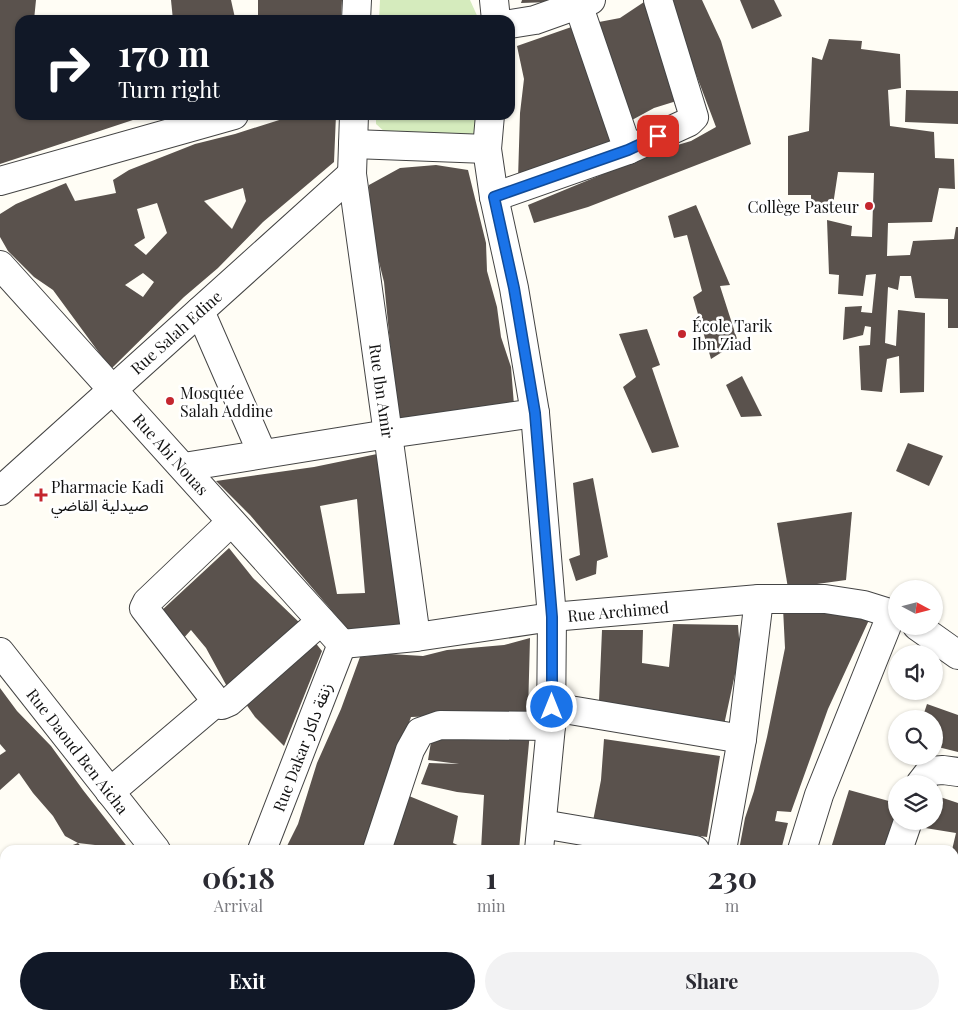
<!DOCTYPE html>
<html lang="en">
<head>
<meta charset="utf-8">
<style>
	:root { --surface:#fff; --page:#f2f2f3; --text:#2b2b33; --muted:#7c7c81; --accent:#111827 }
	body { margin:0; font-family:"Playfair Display","Noto Sans Arabic",serif; background:var(--page); color:var(--text); height:100vh; display:flex; flex-direction:column; font-size:19px; white-space:nowrap }
	* { box-sizing:border-box; margin:0 }
	p { font-size:16px; color:var(--muted) }
	.icon { flex:none; width:28px; height:28px; fill:none; stroke:currentColor; stroke-width:2; stroke-linecap:round; stroke-linejoin:round }
	.map { position:relative; flex:1; overflow:hidden }
	.sheet { position:absolute; left:0px; top:845px; width:959px; height:175px; display:flex; flex-direction:column; background:var(--surface); border-radius:15px 15px 0 0; box-shadow:0 1px 4px #0004 }
	.sheet>* { flex:none }
	.top-card { position:absolute; left:15px; top:15px; width:500px; height:105px; border-radius:15px; box-shadow:0 1px 4px #0004; background:#111827; color:#fff; overflow:hidden }
	.needle { width:32px; rotate:97deg }
	.buttons { position:absolute; left:888px; top:580px; display:grid; gap:10px }
	.buttons a { display:grid; place-items:center; width:55px; height:55px; border-radius:50%; background:var(--surface); box-shadow:0 1px 4px #0004; font-size:25px }
	.pin { position:absolute; display:grid; place-items:center; width:42px; height:42px; color:#fff; margin:-21px; border-radius:10px; box-shadow:0 2px 8px #0006 }
	.me { position:absolute; width:55px; margin:-28px; rotate:0deg; stroke-linejoin:round; filter:drop-shadow(0 0 4px #0008) }
	.turn { display:flex; align-items:center; gap:18px; height:105px; padding:0 20px; font-size:22px }
	.turn .icon { width:65px; height:65px; stroke-width:2.5 }
	.turn b { display:block; font-size:35px; line-height:42px }
	.eta { display:flex; justify-content:space-evenly; align-items:center; height:85px; text-align:center }
	.eta b { font-size:30px; font-weight:700; line-height:35px }
	.button { display:flex; gap:10px; margin-top:auto; padding:10px 20px }
	.button a { flex:1; height:58px; border-radius:30px; background:var(--accent); color:#fff; font-size:20px; font-weight:700; line-height:58px; text-align:center }
	.button a+a { background:var(--page); color:var(--text) }
	.map>svg:first-child { display:block }
	.green { fill:#d5ebbd }
	.building { fill:#5a524d; fill-rule:evenodd }
	.lines { fill:none; stroke-linecap:round; stroke-linejoin:round }
	.minor-casing { stroke:#444; stroke-width:30 }
	.minor { stroke:#fff; stroke-width:28 }
	.route-casing { stroke:#114b97; stroke-width:12 }
	.route { stroke:#1a73e8; stroke-width:9 }
	.poi-dot { fill:#c4262e; stroke:#fff; stroke-width:2 }
	.labels { text-anchor:middle; dominant-baseline:central; stroke-width:5; stroke-linejoin:round; paint-order:stroke }
	.poi-label { font-size:16px; fill:#111; stroke:#fff; text-anchor:start }
	.street-label { font-size:16px; fill:#111; stroke:#fff }
</style>
</head>
<body>
<div class="map">
<svg width="958" height="1020" viewBox="0 0 958 1020">
	<rect width="100%" height="100%" fill="#fffdf5"/>
	<g class="green">
		<polygon points="380,0 470,0 479,20 379,20"/>
		<polygon points="376,115 476,115 473,145 396,142 376,124"/>
	</g>
	<g class="building">
		<polygon points="0,0 36,0 34,20 20,20 20,115 148,115 0,164"/>
		<polygon points="171,0 231,0 235,18 173,20"/>
		<polygon points="258,0 342,0 341,20 258,20"/>
		<polygon points="522,0 555,0 551,2 521,3"/>
		<polygon points="647,0 683,99 654,108 632,120 599,22 620,18"/>
		<polygon points="668,0 702,0 721,41 751,144 588,207 534,223 528,205 664,149 691,141 716,127"/>
		<polygon points="740,0 774,0 782,16 752,29"/>
		<polygon points="580,24 617,145 518,179 520,113 524,79 517,46"/>
		<polygon points="829,39 862,41 861,49 900,54 901,88 888,90 890,126 934,132 935,158 954,159 955,189 939,188 932,222 888,223 887,256 910,255 913,241 954,239 956,227 958,227 958,328 948,328 948,299 915,298 911,276 900,276 898,290 888,287 885,343 896,346 898,310 925,313 924,392 900,393 899,356 887,359 882,392 861,390 859,346 870,345 871,327 865,326 863,335 843,340 845,307 862,306 861,312 872,313 876,274 866,275 863,296 838,294 839,275 829,274 827,220 852,226 851,236 872,237 874,173 838,172 833,205 811,209 811,195 788,195 788,136 809,131 812,57 822,60"/>
		<polygon points="906,90 958,91 958,124 905,122"/>
		<path d="M295,115H336L334,162L263,222L218,268L184,297L111,369L53,290L34,277L8,251L0,237V214L16,204L66,183L75,201L116,193L113,180L129,170L195,144L235,134ZM243,188L246,201L232,229L204,201ZM157,203L167,233L146,255L134,245L145,238L137,209ZM143,273L154,282L143,297L125,285Z"/>
		<polygon points="436,165 468,170 486,243 487,271 497,307 501,337 511,367 514,405 401,425 394,384 384,282 370,226 369,185 400,168"/>
		<polygon points="696,205 730,285 720,286 738,342 711,359 693,297 702,291 687,235 674,238 668,216"/>
		<polygon points="647,329 660,365 652,368 679,447 652,453 623,387 636,377 619,334"/>
		<polygon points="742,376 762,416 741,417 726,385"/>
		<polygon points="908,443 943,456 929,486 896,471"/>
		<path d="M377,454L401,626L350,632L250,515L216,481L314,467ZM357,499L365,593L337,594L320,506Z"/>
		<polygon points="593,478 608,557 597,561 596,574 576,581 569,559 580,555 573,483"/>
		<polygon points="852,512 846,580 788,588 777,523"/>
		<polygon points="229,548 253,578 302,625 230,692 206,648 191,630 181,641 160,612"/>
		<polygon points="783,608 811,608 869,620 828,709 791,812 777,811 775,821 788,823 781,850 739,850 745,818 754,791 767,737 785,648"/>
		<polygon points="673,624 738,625 740,651 724,725 599,701 602,630 643,630 642,663 669,667"/>
		<polygon points="310,636 322,651 284,746 255,717 241,697"/>
		<polygon points="530,638 528,713 411,717 365,850 285,850 298,824 317,763 341,709 360,657 390,654 423,656 447,650 504,645"/>
		<polygon points="0,688 17,711 51,746 83,790 129,849 78,843 65,836 53,816 33,793 19,773 0,790 0,755 6,751 0,744"/>
		<polygon points="927,704 958,715 958,752 934,746 934,719 922,719"/>
		<polygon points="530,732 519,850 481,850 484,795 457,792 421,784 429,763 459,764 428,760 432,736"/>
		<polygon points="604,739 720,756 707,837 593,821 601,780"/>
		<polygon points="849,790 896,803 896,821 890,850 839,850 831,848"/>
		<polygon points="934,795 958,803 958,938 954,952 954,850 952,850 956,833 919,827 922,821 934,821"/>
		<polygon points="409,796 458,816 453,843 469,850 390,850"/>
		<polygon points="78,843 84,850 60,850"/>
		<polygon points="5,916 5,938 0,934 0,920"/>
		<polygon points="0,978 5,982 5,1015 14,1015 10,1020 0,1020"/>
		<polygon points="22,1015 153,1015 149,1020 29,1020"/>
		<polygon points="222,1015 310,1015 308,1020 224,1020 221,1018"/>
		<polygon points="330,1015 402,1015 400,1020 329,1020"/>
		<polygon points="418,1015 460,1015 475,1020 416,1020"/>
		<polygon points="568,1015 676,1015 675,1020 586,1020"/>
		<polygon points="712,1015 746,1015 745,1020 711,1020"/>
		<polygon points="792,1015 833,1015 831,1020 791,1020"/>
	</g>
	<g class="lines">
		<defs>
			<g id="minor">
				<polyline points="494,0 496,20"/>
				<polyline points="578,4 628,150"/>
				<polyline points="356,20 357,0"/>
				<polyline points="510,24 535,20 591,0"/>
				<polyline points="354,115 352,174 416,637"/>
				<polyline points="490,115 487,149 494,197 514,288 535,413 552,617 551,726 539,850"/>
				<polyline points="353,144 487,149"/>
				<polyline points="0,181 234,115"/>
				<polyline points="494,197 628,150 689,122 694,117 658,0"/>
				<polyline points="0,265 342,644"/>
				<polyline points="200,311 262,453"/>
				<polyline points="184,467 388,434 535,413"/>
				<polyline points="0,491 352,174"/>
				<polyline points="917,626 958,655"/>
				<polyline points="342,644 416,637 552,617 759,599 825,599 864,605 896,615"/>
				<polyline points="0,652 156,850"/>
				<polyline points="215,703 213,697 144,608 147,602 231,522"/>
				<polyline points="215,703 222,705 229,702 321,621"/>
				<polyline points="552,707 742,739"/>
				<polyline points="920,784 930,771 943,770 958,772"/>
				<polyline points="110,792 215,703"/>
				<polyline points="542,824 695,850"/>
				<polyline points="262,850 342,644"/>
				<polyline points="377,850 410,750 420,732 440,725 551,726"/>
				<polyline points="722,850 742,739 759,599"/>
				<polyline points="802,850 819,795 892,613"/>
				<polyline points="898,850 908,821"/>
				<polyline points="954,991 958,977"/>
				<polyline points="512,1015 533,1020"/>
				<polyline points="318,1019 319,1015"/>
				<polyline points="194,1020 196,1015"/>
				<polyline points="409,1020 411,1015"/>
				<polyline points="690,1020 691,1015"/>
				<polyline points="763,1020 764,1015"/>
				<polyline points="843,1020 844,1015"/>
				<polyline points="944,1020 946,1015"/>
			</g>
		</defs>
		<use href="#minor" class="minor-casing"/>
		<use href="#minor" class="minor"/>
	</g>
	<g class="lines">
		<defs>
			<polyline id="route" points="552,707 552,617 535,413 514,288 494,197 628,150 658,136"/>
		</defs>
		<use href="#route" class="route-casing"/>
		<use href="#route" class="route"/>
	</g>
	<g class="poi-dot">
		<circle cx="869" cy="206" r="5"/>
		<circle cx="682" cy="334" r="5"/>
		<circle cx="170" cy="401" r="5"/>
		<path d="M38.5 487.5h5v5h5v5h-5v5h-5v-5h-5v-5h5z"/>
	</g>
	<g class="labels">
		<g class="poi-label">
			<text x="859" y="206" text-anchor="end">Collège Pasteur</text>
			<text x="692" y="325">École Tarik<tspan x="692" dy="18">Ibn Ziad</tspan></text>
			<text x="180" y="392">Mosquée<tspan x="180" dy="18">Salah Addine</tspan></text>
			<text x="51" y="486">Pharmacie Kadi<tspan x="51" dy="18">صيدلية القاضي</tspan></text>
		</g>
		<g class="street-label">
			<text transform="translate(176 332) rotate(-42)">Rue Salah Edine</text>
			<text transform="translate(382 391) rotate(82)">Rue Ibn Amir</text>
			<text transform="translate(171 454) rotate(48)">Rue Abi Nouas</text>
			<text transform="translate(618 611) rotate(-5)">Rue Archimed</text>
			<text transform="translate(302 747) rotate(-69)">Rue Dakar زنقة داكار</text>
			<text transform="translate(78 751) rotate(52)">Rue Daoud Ben Aicha</text>
		</g>
	</g>
</svg>
<div class="buttons">
<a><svg class="needle" viewBox="-14 -14 28 28"><path d="M0-13l5 13h-10z" fill="#e53935"/><path d="M0 13l5-13h-10z" fill="#7c7c81"/></svg></a>
<a><svg class="icon" aria-label="sound" viewBox="0 0 24 24"><path d="M4 9h4l5-4v14l-5-4H4zM17 9q2 3 0 6"/></svg></a>
<a><svg class="icon" aria-label="search" viewBox="0 0 24 24"><circle cx="10" cy="10" r="6"/><path d="M15 15l6 6"/></svg></a>
<a><svg class="icon" aria-label="layers" viewBox="0 0 24 24"><path d="M12 4l9 5-9 5-9-5zM3 14l9 5 9-5"/></svg></a>
</div>
<div class="pin" style="left:658px;top:136px;background:#d93025"><svg class="icon" aria-label="arrive" viewBox="0 0 24 24"><path d="M6 21V4h12l-3 4 3 4H6"/></svg></div>
<svg class="me" style="left:552px;top:707px" viewBox="-20 -20 40 40"><circle r="17" fill="#1a73e8" stroke="#fff" stroke-width="3"/><path d="M0-11L8 9 0 5-8 9z" fill="#fff"/></svg>
<div class="top-card">
<div class="turn"><svg class="icon" aria-label="right" viewBox="0 0 24 24"><path d="M7 20v-9h11M14 6l5 5-5 5"/></svg><div><b>170 m</b>Turn right</div></div>
</div>
<section class="sheet">
<div class="eta">
<div><b>06:18</b><p>Arrival</p></div>
<div><b>1</b><p>min</p></div>
<div><b>230</b><p>m</p></div>
</div>
<div class="button"><a>Exit</a><a>Share</a></div>
</section>
</div>
</body>
</html>
